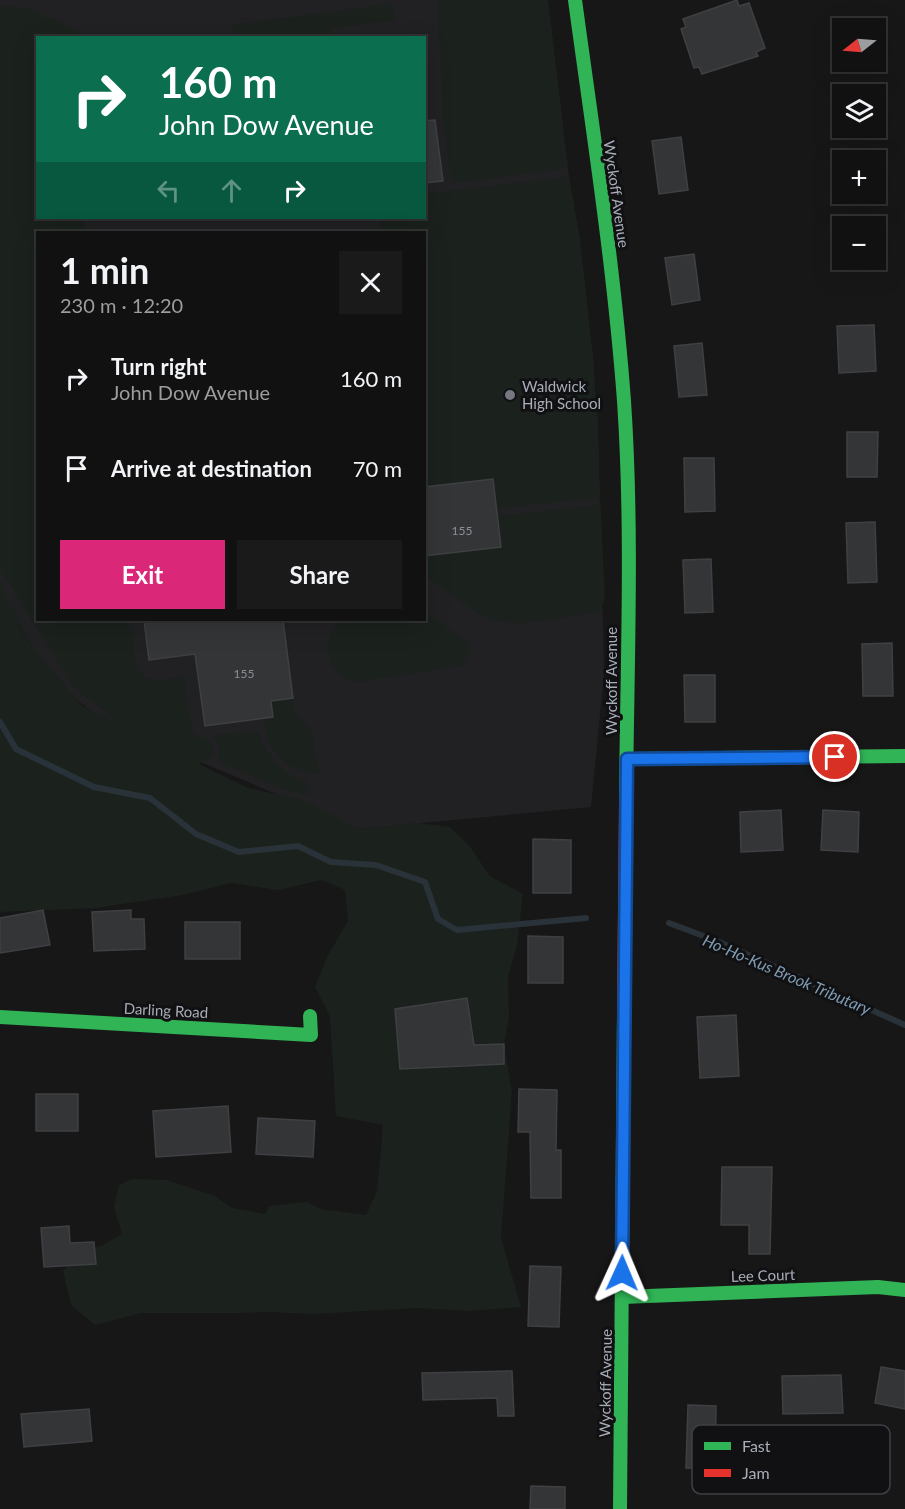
<!DOCTYPE html>
<html lang="en">
<head>
<meta charset="utf-8">
<style>
	:root { --surface:#111; --page:#1a1a1a; --text:#f1f3f6; --muted:#9c9d9f; --line:#303131; --accent:#db2777 }
	body { margin:0; font-family:Lato,sans-serif; background:var(--page); color:var(--text); height:100vh; display:flex; flex-direction:column; font-size:22px; white-space:nowrap }
	* { box-sizing:border-box; margin:0 }
	p { font-size:20px; color:var(--muted) }
	.icon { flex:none; width:33px; height:33px; fill:none; stroke:currentColor; stroke-width:2; stroke-linecap:round; stroke-linejoin:round }
	.map { position:relative; flex:1; overflow:hidden }
	.side { position:absolute; left:36px; top:231px; width:390px; height:390px; display:flex; flex-direction:column; background:var(--surface); border-radius:0px; box-shadow:0 6px 24px #0002,0 0 0 2px var(--line) }
	.side>* { flex:none }
	.guide { position:absolute; left:36px; top:36px; width:390px; height:183px; border-radius:0px; box-shadow:0 6px 24px #0002,0 0 0 2px var(--line); background:#0b6e4f; color:#fff; overflow:hidden }
	.needle { width:39px; rotate:253deg }
	.controls { position:absolute; left:832px; top:18px; display:grid; gap:12px }
	.controls a { display:grid; place-items:center; width:54px; height:54px; border-radius:0px; background:var(--surface); box-shadow:0 6px 24px #0002,0 0 0 2px var(--line); font-size:30px }
	.pin { position:absolute; display:grid; place-items:center; width:51px; height:51px; color:#fff; margin:-26px; border:3px solid #fff; border-radius:50%; box-shadow:0 2px 6px #0007 }
	.me { position:absolute; width:66px; margin:-33px; rotate:1deg; stroke-linejoin:round; filter:drop-shadow(0 0 4px #0008) }
	.turn { display:flex; align-items:center; gap:21px; height:126px; padding:0 24px; font-size:27px }
	.turn .icon { width:78px; height:78px; stroke-width:2.5 }
	.turn b { display:block; font-size:42px; line-height:51px }
	.lanes { display:flex; align-items:center; height:57px; padding:0 24px; background:#0003; justify-content:center; gap:30px; direction:ltr }
	.lanes .off { opacity:.35 }
	.round { display:grid; place-items:center; flex:none; width:63px; height:63px; border-radius:0px; background:var(--page) }
	.head { display:flex; align-items:center; justify-content:space-between; height:102px; padding:0 24px }
	h1 { font-size:36px; font-weight:700; line-height:45px }
	.cta { display:flex; gap:12px; margin-top:auto; padding:12px 24px }
	.cta a { flex:1; height:69px; border-radius:0px; background:var(--accent); color:#fff; font-size:24px; font-weight:700; line-height:69px; text-align:center }
	.cta a+a { background:var(--page); color:var(--text) }
	ul { padding:0; list-style:none }
	li { display:flex; align-items:center; gap:18px; height:90px; padding:0 24px }
	li div { flex:1 }
	li b { display:block; font-size:22px }
	li em { font-style:normal }
	.map>svg:first-child { display:block }
	.built { fill:#212124; fill-rule:evenodd }
	.green { fill:#1b211c; fill-rule:evenodd }
	.lines { fill:none; stroke-linecap:round; stroke-linejoin:round }
	.stream { stroke:#2a3239; stroke-width:6 }
	.building { fill:#343537; stroke:#3f4043; stroke-width:1.5 }
	.fast { stroke:#30b455; stroke-width:14 }
	.jam { stroke:#e5322d; stroke-width:14 }
	.route-casing { stroke:#114b97; stroke-width:15 }
	.route { stroke:#1a73e8; stroke-width:10 }
	.poi-dot { fill:#757880; stroke:#111113; stroke-width:2 }
	.labels { text-anchor:middle; dominant-baseline:central; stroke-width:6; stroke-linejoin:round; paint-order:stroke }
	.number-label { font-size:12px; fill:#8b8f98 }
	.street-label { font-size:15px; fill:#a8adb8; stroke:#111113 }
	.poi-label { font-size:15px; fill:#a8adb8; stroke:#111113; text-anchor:start }
	.water-label { font-size:16px; font-style:italic; fill:#7f9bb3; stroke:#111113 }
	.key { fill:#111113; stroke:#3e4045; stroke-width:1.5 }
	.key-label { font-size:16px; fill:#a8adb8 }
</style>
</head>
<body>
<div class="map">
<svg width="905" height="1509" viewBox="0 0 905 1509">
	<rect width="100%" height="100%" fill="#171717"/>
	<path class="built" d="M0,0H548L569,177L585,282L598,424L604,674L591,807L358,829L102,720L62,688L32,647L0,588ZM38,38H424V218H38ZM38,232H424V620H38Z"/>
	<g class="green">
		<polygon points="438,0 548,0 568,168 452,183 443,116"/>
		<polygon points="390,4 393,7 394,20 331,28 331,37 233,37 231,25"/>
		<path d="M0,6L27,8L81,32L80,37L38,38V218H83L85,232H38V620H130L136,666C145,687 166,679 184,676L192,732C200,740 207,735 214,747L213,755L199,764L248,788L303,800L358,829L418,823L450,827L468,844L490,876L523,894L517,945L508,977L509,1018L504,1044L512,1092L501,1238L521,1307L469,1311L417,1308L314,1314L266,1312L240,1313H141L95,1325L71,1305L63,1271L79,1254L103,1245L122,1234L114,1208L119,1185L132,1179L167,1180L215,1196L232,1208L265,1214L269,1206L307,1202L321,1209L366,1215L377,1191L383,1125L336,1116L330,1017L315,987L328,955L348,921L345,890L322,880L278,890L231,883L183,895L96,908L0,912V583L32,647L82,706L120,724L73,686L0,568Z"/>
		<path d="M569,177L580,238L594,366L605,598L600,611C568,616 516,631 486,617C464,607 446,587 425,576V556L501,546L493,479L425,487L424,232H381L380,218H424L425,194ZM598,498V505L499,516L498,508Z"/>
		<path d="M425,613L434,617L467,641L469,655L463,665L357,682C325,677 318,639 341,620H424Z"/>
		<path d="M293,698L295,712L311,730L319,774C288,773 264,749 264,718L273,717L271,701Z"/>
		<path d="M258,731C267,754 281,776 306,781L308,795L282,789L223,764L217,760C221,750 219,743 211,736Z"/>
	</g>
	<g class="lines">
		<g class="stream">
			<polyline points="0,722 16,749 94,787 150,798 196,834 239,852 298,846 331,862 376,865 425,882 438,919 457,930 586,918"/>
			<polyline points="669,923 717,941 905,1025"/>
		</g>
	</g>
	<g class="building">
		<polygon points="737,0 739,6 749,3 765,48 756,52 758,56 702,74 699,67 694,68 681,29 686,27 683,19"/>
		<polygon points="435,120 443,181 424,183 424,121"/>
		<polygon points="681,137 688,190 659,194 652,141"/>
		<polygon points="694,254 700,300 672,305 665,258"/>
		<polygon points="874,325 876,371 839,373 837,326"/>
		<polygon points="702,343 707,395 679,397 674,346"/>
		<polygon points="847,432 878,432 877,477 847,477"/>
		<polygon points="684,458 714,458 715,511 685,512"/>
		<polygon points="493,479 501,547 424,556 424,487"/>
		<polygon points="875,522 877,582 848,583 846,523"/>
		<polygon points="711,559 713,612 685,613 683,560"/>
		<polygon points="144,620 283,620 293,698 271,701 273,717 205,726 195,654 149,660"/>
		<polygon points="892,643 893,696 863,696 862,644"/>
		<polygon points="684,675 715,675 715,722 685,722"/>
		<polygon points="781,810 783,850 741,852 740,812"/>
		<polygon points="823,810 859,812 858,852 821,850"/>
		<polygon points="533,839 571,840 571,893 533,893"/>
		<polygon points="43,910 50,945 0,953 0,918"/>
		<polygon points="131,910 131,919 144,919 145,949 94,951 92,912"/>
		<rect x="185" y="922" width="55" height="37"/>
		<polygon points="528,936 563,937 563,983 528,983"/>
		<polygon points="467,998 474,1045 504,1044 504,1064 400,1069 395,1009"/>
		<polygon points="736,1015 739,1076 700,1078 697,1017"/>
		<polygon points="519,1089 557,1090 556,1150 561,1150 561,1198 531,1198 530,1132 518,1132"/>
		<rect x="36" y="1094" width="42" height="37"/>
		<polygon points="228,1106 231,1152 156,1157 153,1111"/>
		<polygon points="258,1118 315,1121 313,1157 256,1154"/>
		<polygon points="722,1167 772,1167 770,1254 749,1254 749,1225 721,1225"/>
		<polygon points="69,1226 70,1243 94,1242 96,1264 44,1267 41,1228"/>
		<polygon points="530,1266 561,1267 559,1327 528,1326"/>
		<polygon points="881,1367 905,1371 905,1409 875,1403"/>
		<polygon points="512,1371 514,1416 498,1416 497,1398 423,1400 422,1373"/>
		<polygon points="841,1375 843,1413 783,1414 782,1376"/>
		<polygon points="688,1405 716,1406 715,1468 686,1468"/>
		<polygon points="89,1409 92,1441 24,1447 21,1414"/>
		<polygon points="531,1486 565,1487 565,1509 530,1509"/>
	</g>
	<g class="lines">
		<g class="fast">
			<path d="M575,0C593,133 614,266 624,401C633,533 627,667 626,800"/>
			<polyline points="627,759 905,756"/>
			<polyline points="0,1017 311,1035 310,1016"/>
			<polyline points="622,1297 878,1287 905,1290"/>
			<polyline points="620,1509 624,1012"/>
		</g>
		<polyline class="jam" points="624,1012 626,800"/>
	</g>
	<g class="lines">
		<defs>
			<polyline id="route" points="622,1273 627,759 835,757"/>
		</defs>
		<use href="#route" class="route-casing"/>
		<use href="#route" class="route"/>
	</g>
	<circle class="poi-dot" cx="510" cy="395" r="6"/>
	<g class="labels">
		<g class="number-label">
			<text x="462" y="530">155</text>
			<text x="244" y="673">155</text>
		</g>
		<g class="street-label">
			<text transform="translate(617 194) rotate(82)">Wyckoff Avenue</text>
			<text transform="translate(611 681) rotate(-90)">Wyckoff Avenue</text>
			<text transform="translate(166 1010) rotate(3)">Darling Road</text>
			<text transform="translate(763 1275) rotate(-2)">Lee Court</text>
			<text transform="translate(605 1383) rotate(-89)">Wyckoff Avenue</text>
		</g>
		<g class="poi-label">
			<text x="522" y="386">Waldwick<tspan x="522" dy="17">High School</tspan></text>
		</g>
		<g class="water-label">
			<text transform="translate(787 974) rotate(23)">Ho-Ho-Kus Brook Tributary</text>
		</g>
	</g>
	<rect x="692" y="1425" width="198" height="69" rx="9" class="key"/>
	<rect x="704" y="1442" width="27" height="8" fill="#30b455"/>
	<rect x="704" y="1469" width="27" height="8" fill="#e5322d"/>
	<g class="key-label">
		<text x="742" y="1452">Fast</text>
		<text x="742" y="1479">Jam</text>
	</g>
</svg>
<div class="controls">
<a><svg class="needle" viewBox="-14 -14 28 28"><path d="M0-13l5 13h-10z" fill="#e53935"/><path d="M0 13l5-13h-10z" fill="#9c9d9f"/></svg></a>
<a><svg class="icon" aria-label="layers" viewBox="0 0 24 24"><path d="M12 4l9 5-9 5-9-5zM3 14l9 5 9-5"/></svg></a>
<a>+</a>
<a>−</a>
</div>
<div class="pin" style="left:835px;top:757px;background:#d93025"><svg class="icon" aria-label="arrive" viewBox="0 0 24 24"><path d="M6 21V4h12l-3 4 3 4H6"/></svg></div>
<svg class="me" style="left:622px;top:1273px" viewBox="-20 -20 40 40"><path d="M0-17L14 15 0 8-14 15z" fill="#1a73e8" stroke="#fff" stroke-width="4"/></svg>
<div class="guide">
<div class="turn"><svg class="icon" aria-label="right" viewBox="0 0 24 24"><path d="M7 20v-9h11M14 6l5 5-5 5"/></svg><div><b>160 m</b>John Dow Avenue</div></div>
<div class="lanes"><svg class="icon off" aria-label="left" viewBox="0 0 24 24"><path d="M17 20v-9H6M10 6l-5 5 5 5"/></svg><svg class="icon off" aria-label="ahead" viewBox="0 0 24 24"><path d="M12 20V5M6 11l6-6 6 6"/></svg><svg class="icon" aria-label="right" viewBox="0 0 24 24"><path d="M7 20v-9h11M14 6l5 5-5 5"/></svg></div>
</div>
<section class="side">
<div class="head"><div><h1>1 min</h1><p>230 m · 12:20</p></div><a class="round"><svg class="icon" aria-label="close" viewBox="0 0 24 24"><path d="M6 6l12 12M18 6L6 18"/></svg></a></div>
<ul>
<li><svg class="icon" aria-label="right" viewBox="0 0 24 24"><path d="M7 20v-9h11M14 6l5 5-5 5"/></svg><div><b>Turn right</b><p>John Dow Avenue</p></div><em>160 m</em></li>
<li><svg class="icon" aria-label="arrive" viewBox="0 0 24 24"><path d="M6 21V4h12l-3 4 3 4H6"/></svg><div><b>Arrive at destination</b></div><em>70 m</em></li>
</ul>
<div class="cta"><a>Exit</a><a>Share</a></div>
</section>
</div>
</body>
</html>
